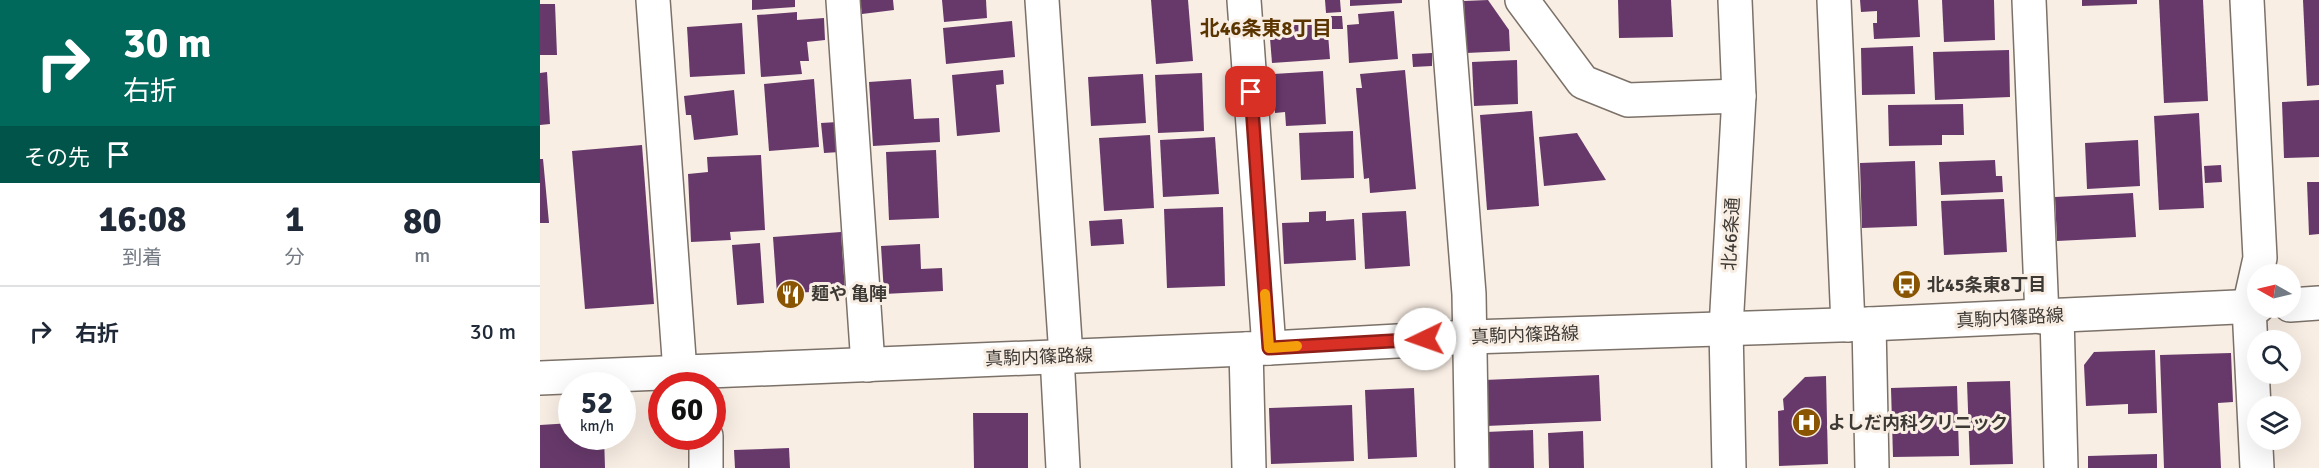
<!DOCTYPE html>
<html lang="ja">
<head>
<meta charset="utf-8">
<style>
	:root { --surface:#fff; --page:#f2f2f3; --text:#1f2937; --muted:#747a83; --line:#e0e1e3 }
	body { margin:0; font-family:Signika,"Noto Sans JP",sans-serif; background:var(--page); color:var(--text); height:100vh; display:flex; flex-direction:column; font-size:22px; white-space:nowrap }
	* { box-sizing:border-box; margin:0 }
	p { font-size:20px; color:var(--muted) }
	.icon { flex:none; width:33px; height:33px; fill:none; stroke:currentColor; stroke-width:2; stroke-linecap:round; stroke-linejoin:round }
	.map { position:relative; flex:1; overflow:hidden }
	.panel { display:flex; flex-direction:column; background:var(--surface); width:540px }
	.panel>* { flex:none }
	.hud { background:#00695c; color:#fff; overflow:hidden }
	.needle { width:39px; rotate:278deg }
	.tools { position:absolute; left:1707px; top:264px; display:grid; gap:12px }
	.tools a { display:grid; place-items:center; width:54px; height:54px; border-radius:50%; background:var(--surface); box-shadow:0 6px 24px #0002; font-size:30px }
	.speed { position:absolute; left:18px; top:372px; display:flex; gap:12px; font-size:30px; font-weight:700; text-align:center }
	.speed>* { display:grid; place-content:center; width:78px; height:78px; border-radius:50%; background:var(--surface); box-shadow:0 6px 24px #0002; line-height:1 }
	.speed small { font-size:15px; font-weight:400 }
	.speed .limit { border:9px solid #d22; background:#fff; color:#111 }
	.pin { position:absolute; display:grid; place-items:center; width:51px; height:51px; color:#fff; margin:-26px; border-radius:12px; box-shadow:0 3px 9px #0006 }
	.me { position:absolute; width:66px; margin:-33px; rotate:267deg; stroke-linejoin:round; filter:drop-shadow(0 0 4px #0008) }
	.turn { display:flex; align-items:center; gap:21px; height:126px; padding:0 24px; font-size:27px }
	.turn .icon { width:78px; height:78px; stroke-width:2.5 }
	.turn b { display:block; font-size:42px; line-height:51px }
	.then { display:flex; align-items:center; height:57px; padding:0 24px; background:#0003; gap:12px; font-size:22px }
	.eta { display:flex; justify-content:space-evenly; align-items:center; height:102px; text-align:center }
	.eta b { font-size:36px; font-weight:700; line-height:42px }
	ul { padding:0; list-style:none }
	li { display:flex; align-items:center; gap:18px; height:90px; padding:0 24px; border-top:2px solid var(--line) }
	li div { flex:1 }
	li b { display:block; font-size:22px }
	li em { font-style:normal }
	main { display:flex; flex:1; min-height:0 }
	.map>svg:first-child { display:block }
	.building { fill:#67396b }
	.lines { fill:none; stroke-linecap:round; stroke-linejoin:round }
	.minor-casing { stroke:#7b7168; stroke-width:36 }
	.tertiary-casing { stroke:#7b7168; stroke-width:36 }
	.primary-casing { stroke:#7b7168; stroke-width:36 }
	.minor { stroke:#fff; stroke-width:33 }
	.tertiary { stroke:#fff; stroke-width:33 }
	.primary { stroke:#fff; stroke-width:33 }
	.route-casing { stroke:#8d1f18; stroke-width:15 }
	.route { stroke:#d93025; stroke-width:10 }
	.slow { stroke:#f59e0b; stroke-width:10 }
	.labels { text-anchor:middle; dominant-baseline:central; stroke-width:6; stroke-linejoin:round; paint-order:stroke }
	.street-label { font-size:18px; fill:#3d3935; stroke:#f9eee4 }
	.poi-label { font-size:18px; font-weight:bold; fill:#3d3935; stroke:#f9eee4; text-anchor:start }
	.neighbourhood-label { font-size:20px; font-weight:bold; fill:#5a3500; stroke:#f9eee4 }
</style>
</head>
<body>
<main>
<section class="panel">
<div class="hud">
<div class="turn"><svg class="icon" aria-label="right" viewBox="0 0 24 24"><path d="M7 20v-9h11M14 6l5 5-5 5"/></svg><div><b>30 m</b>右折</div></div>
<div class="then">その先<svg class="icon" aria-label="arrive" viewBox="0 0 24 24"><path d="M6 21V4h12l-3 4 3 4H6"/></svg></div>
</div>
<div class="eta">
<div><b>16:08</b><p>到着</p></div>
<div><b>1</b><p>分</p></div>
<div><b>80</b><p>m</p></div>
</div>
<ul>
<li><svg class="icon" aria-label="right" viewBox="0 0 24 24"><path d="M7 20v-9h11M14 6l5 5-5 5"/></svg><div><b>右折</b></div><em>30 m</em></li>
</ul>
</section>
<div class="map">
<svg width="1779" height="468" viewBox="0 0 1779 468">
	<rect width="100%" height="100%" fill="#f9eee4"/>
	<g class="building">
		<polygon points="212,0 255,0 255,7 212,10"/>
		<polygon points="320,0 353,0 354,10 322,14"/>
		<polygon points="402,0 446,0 447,18 404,22"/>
		<polygon points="611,0 648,0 653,61 616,64"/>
		<polygon points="785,0 800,0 801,12 786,13"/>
		<polygon points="810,0 862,0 862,3 810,6"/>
		<polygon points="948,0 969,30 970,51 926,53 924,1"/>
		<polygon points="1078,0 1131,0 1133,37 1079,38"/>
		<polygon points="1320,0 1378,0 1380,37 1334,39 1333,23 1337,23 1337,11 1321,12"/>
		<polygon points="1402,0 1454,0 1455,40 1404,42"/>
		<polygon points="1542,0 1597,0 1597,4 1542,6"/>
		<polygon points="1619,0 1663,0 1668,101 1624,103"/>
		<polygon points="1763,0 1779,0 1779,85 1767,86"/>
		<polygon points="0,4 15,4 17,55 0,55"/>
		<polygon points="854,11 858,59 809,63 807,25 819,24 818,14"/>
		<polygon points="257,12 257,20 284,18 285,40 267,42 269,61 260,61 262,74 221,77 217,15"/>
		<polygon points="791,16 802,16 803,29 792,29"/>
		<polygon points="472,21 475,57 406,64 403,28"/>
		<polygon points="787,22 790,59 732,63 729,26"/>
		<polygon points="202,23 205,74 150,77 147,27"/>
		<polygon points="1373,46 1375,94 1322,95 1321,48"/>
		<polygon points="1469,50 1470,97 1395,100 1393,52"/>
		<polygon points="892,53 892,66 873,67 872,54"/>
		<polygon points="977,60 978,104 934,106 932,62"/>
		<polygon points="463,70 464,84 456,85 460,132 417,136 412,75"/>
		<polygon points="865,70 876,189 830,193 829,178 824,179 816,88 822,88 820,74"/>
		<polygon points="783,71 786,124 746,126 745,112 735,113 733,74"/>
		<polygon points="7,72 10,124 0,125 0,73"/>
		<polygon points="662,73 664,131 618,133 615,75"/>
		<polygon points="603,74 606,123 551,126 548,77"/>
		<polygon points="274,79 279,147 229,151 224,84"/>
		<polygon points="371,79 374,119 399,118 400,142 333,146 329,82"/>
		<polygon points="194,90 198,135 154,140 151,115 146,115 144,96"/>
		<polygon points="1779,100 1779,157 1744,158 1742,102"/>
		<polygon points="1423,104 1424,135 1402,135 1402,145 1349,146 1348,105"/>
		<polygon points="992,111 999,206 947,210 940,115"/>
		<polygon points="1659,113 1664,208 1619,210 1614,116"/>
		<polygon points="298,122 300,152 284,153 281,123"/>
		<polygon points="813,131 814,178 761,180 759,133"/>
		<polygon points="1037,133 1066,180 1004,186 999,137"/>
		<polygon points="610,135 614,208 564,211 559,138"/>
		<polygon points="675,137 679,194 623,197 620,140"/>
		<polygon points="1598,140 1600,186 1547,189 1545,143"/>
		<polygon points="102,145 114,304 45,309 32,151"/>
		<polygon points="396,150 399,218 349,220 346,152"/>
		<polygon points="221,155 225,230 190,232 191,240 151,242 148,174 168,172 167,157"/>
		<polygon points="0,159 3,159 9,223 0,223"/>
		<polygon points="1455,160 1456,176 1462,176 1463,192 1401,195 1399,162"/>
		<polygon points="1375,161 1377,226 1322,228 1320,163"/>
		<polygon points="1681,165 1682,182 1665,183 1664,166"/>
		<polygon points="1767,182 1779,182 1779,234 1769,235"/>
		<polygon points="1593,193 1596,237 1517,241 1515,197"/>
		<polygon points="1464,199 1467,252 1404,255 1401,201"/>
		<polygon points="683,207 685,286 627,288 624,209"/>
		<polygon points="786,211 786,221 814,219 816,260 744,264 742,223 769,222 769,212"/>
		<polygon points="866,211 870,266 825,269 822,213"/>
		<polygon points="582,219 584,244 551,246 549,221"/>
		<polygon points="301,232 305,290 237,294 233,237"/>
		<polygon points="220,243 224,303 197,305 192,245"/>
		<polygon points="380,244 381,269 402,268 403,291 344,294 341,246"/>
		<polygon points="1615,350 1617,413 1588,414 1588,404 1546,406 1544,365 1554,352"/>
		<polygon points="1691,353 1693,402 1678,403 1681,468 1624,468 1620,355"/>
		<polygon points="1059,375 1061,421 946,426 944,380"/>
		<polygon points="1286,376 1288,464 1239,466 1238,411 1244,410 1243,399 1265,377"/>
		<polygon points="1470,381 1473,464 1430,465 1427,382"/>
		<polygon points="1417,386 1419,456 1353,457 1351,388"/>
		<polygon points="874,388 877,457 828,459 825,390"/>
		<polygon points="812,405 814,461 731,464 729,408"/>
		<polygon points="433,413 488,413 488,468 434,468"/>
		<polygon points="32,423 32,436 64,436 65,468 0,468 0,425"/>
		<polygon points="993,430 994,468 947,468 946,432"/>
		<polygon points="1043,431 1044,468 1009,468 1008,433"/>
		<polygon points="249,448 250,468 195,468 194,450"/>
		<polygon points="1617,454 1617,468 1548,468 1548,456"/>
	</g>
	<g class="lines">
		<defs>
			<g id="minor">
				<polyline points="113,0 140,372"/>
				<polyline points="303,0 328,365"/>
				<polyline points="502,0 526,356"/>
				<polyline points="704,0 729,348"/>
				<polyline points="906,0 929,294 932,468"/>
				<polyline points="982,0 1043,82 1088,100 1199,96"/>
				<polyline points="1294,0 1308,325"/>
				<polyline points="1489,0 1502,317"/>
				<polyline points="1707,0 1720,258 1709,307 1717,468"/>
				<polyline points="1517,316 1521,468"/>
				<polyline points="1329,324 1332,468"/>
				<polyline points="706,349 709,468"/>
				<polyline points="517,356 523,468"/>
				<polyline points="166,436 166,468"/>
			</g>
			<polyline id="tertiary" points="1189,468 1186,328 1199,96 1195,0"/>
			<g id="primary">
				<polyline points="1750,305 1779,303"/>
				<polyline points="0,378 729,348 930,337 1329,324 1718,306"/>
			</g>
		</defs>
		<use href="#minor" class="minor-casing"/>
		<use href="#tertiary" class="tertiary-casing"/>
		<use href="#primary" class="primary-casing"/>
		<use href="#minor" class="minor"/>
		<use href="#tertiary" class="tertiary"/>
		<use href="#primary" class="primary"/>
	</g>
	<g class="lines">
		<defs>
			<polyline id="route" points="711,92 729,348 885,339"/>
		</defs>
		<use href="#route" class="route-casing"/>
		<use href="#route" class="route"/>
		<polyline class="slow" points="725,294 729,348 757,346"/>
	</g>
	<defs>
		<symbol id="bus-disc" viewBox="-11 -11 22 22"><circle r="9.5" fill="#8a5502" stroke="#f9eee4"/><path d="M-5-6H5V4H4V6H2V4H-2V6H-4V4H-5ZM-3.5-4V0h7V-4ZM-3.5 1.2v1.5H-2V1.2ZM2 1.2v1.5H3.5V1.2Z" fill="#fff"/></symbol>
		<symbol id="restaurant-disc" viewBox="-11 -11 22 22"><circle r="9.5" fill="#8a5502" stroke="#f9eee4"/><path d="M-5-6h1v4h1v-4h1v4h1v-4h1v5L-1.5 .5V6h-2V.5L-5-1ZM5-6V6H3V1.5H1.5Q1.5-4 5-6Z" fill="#fff"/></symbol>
		<symbol id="hospital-disc" viewBox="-11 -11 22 22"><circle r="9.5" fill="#8a5502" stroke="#f9eee4"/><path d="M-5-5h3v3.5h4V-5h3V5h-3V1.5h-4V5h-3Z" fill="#fff"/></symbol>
	</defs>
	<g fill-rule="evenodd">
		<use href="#bus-disc" x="1350" y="268" width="33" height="33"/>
		<use href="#restaurant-disc" x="234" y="278" width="33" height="33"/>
		<use href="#hospital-disc" x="1250" y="406" width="33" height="33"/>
	</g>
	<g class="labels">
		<g class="street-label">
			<text transform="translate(1191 234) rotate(-87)">北46条通</text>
			<text transform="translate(1470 318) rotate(-3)">真駒内篠路線</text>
			<text transform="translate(985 335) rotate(-2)">真駒内篠路線</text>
			<text transform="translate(499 357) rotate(-2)">真駒内篠路線</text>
		</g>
		<g class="poi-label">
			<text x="1387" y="285">北45条東8丁目</text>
			<text x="271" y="294">麺や 亀陣</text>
			<text x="1288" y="423">よしだ内科クリニック</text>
		</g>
		<g class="neighbourhood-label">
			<text x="726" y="28">北46条東8丁目</text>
		</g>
	</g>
</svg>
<div class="tools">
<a><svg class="needle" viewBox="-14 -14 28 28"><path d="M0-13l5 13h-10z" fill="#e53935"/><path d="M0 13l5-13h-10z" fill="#747a83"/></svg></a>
<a><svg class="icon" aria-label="search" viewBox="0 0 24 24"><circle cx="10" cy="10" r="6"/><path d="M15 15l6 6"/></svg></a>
<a><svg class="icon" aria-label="layers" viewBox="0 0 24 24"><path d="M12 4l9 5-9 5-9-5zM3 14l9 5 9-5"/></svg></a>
</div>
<div class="speed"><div>52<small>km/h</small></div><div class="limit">60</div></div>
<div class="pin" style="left:711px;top:92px;background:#d93025"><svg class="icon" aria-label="arrive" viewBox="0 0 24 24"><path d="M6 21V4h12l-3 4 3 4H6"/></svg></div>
<svg class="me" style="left:885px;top:339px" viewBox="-20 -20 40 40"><circle r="19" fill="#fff"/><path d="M0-13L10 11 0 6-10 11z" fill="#d93025"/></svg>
</div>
</main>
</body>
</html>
